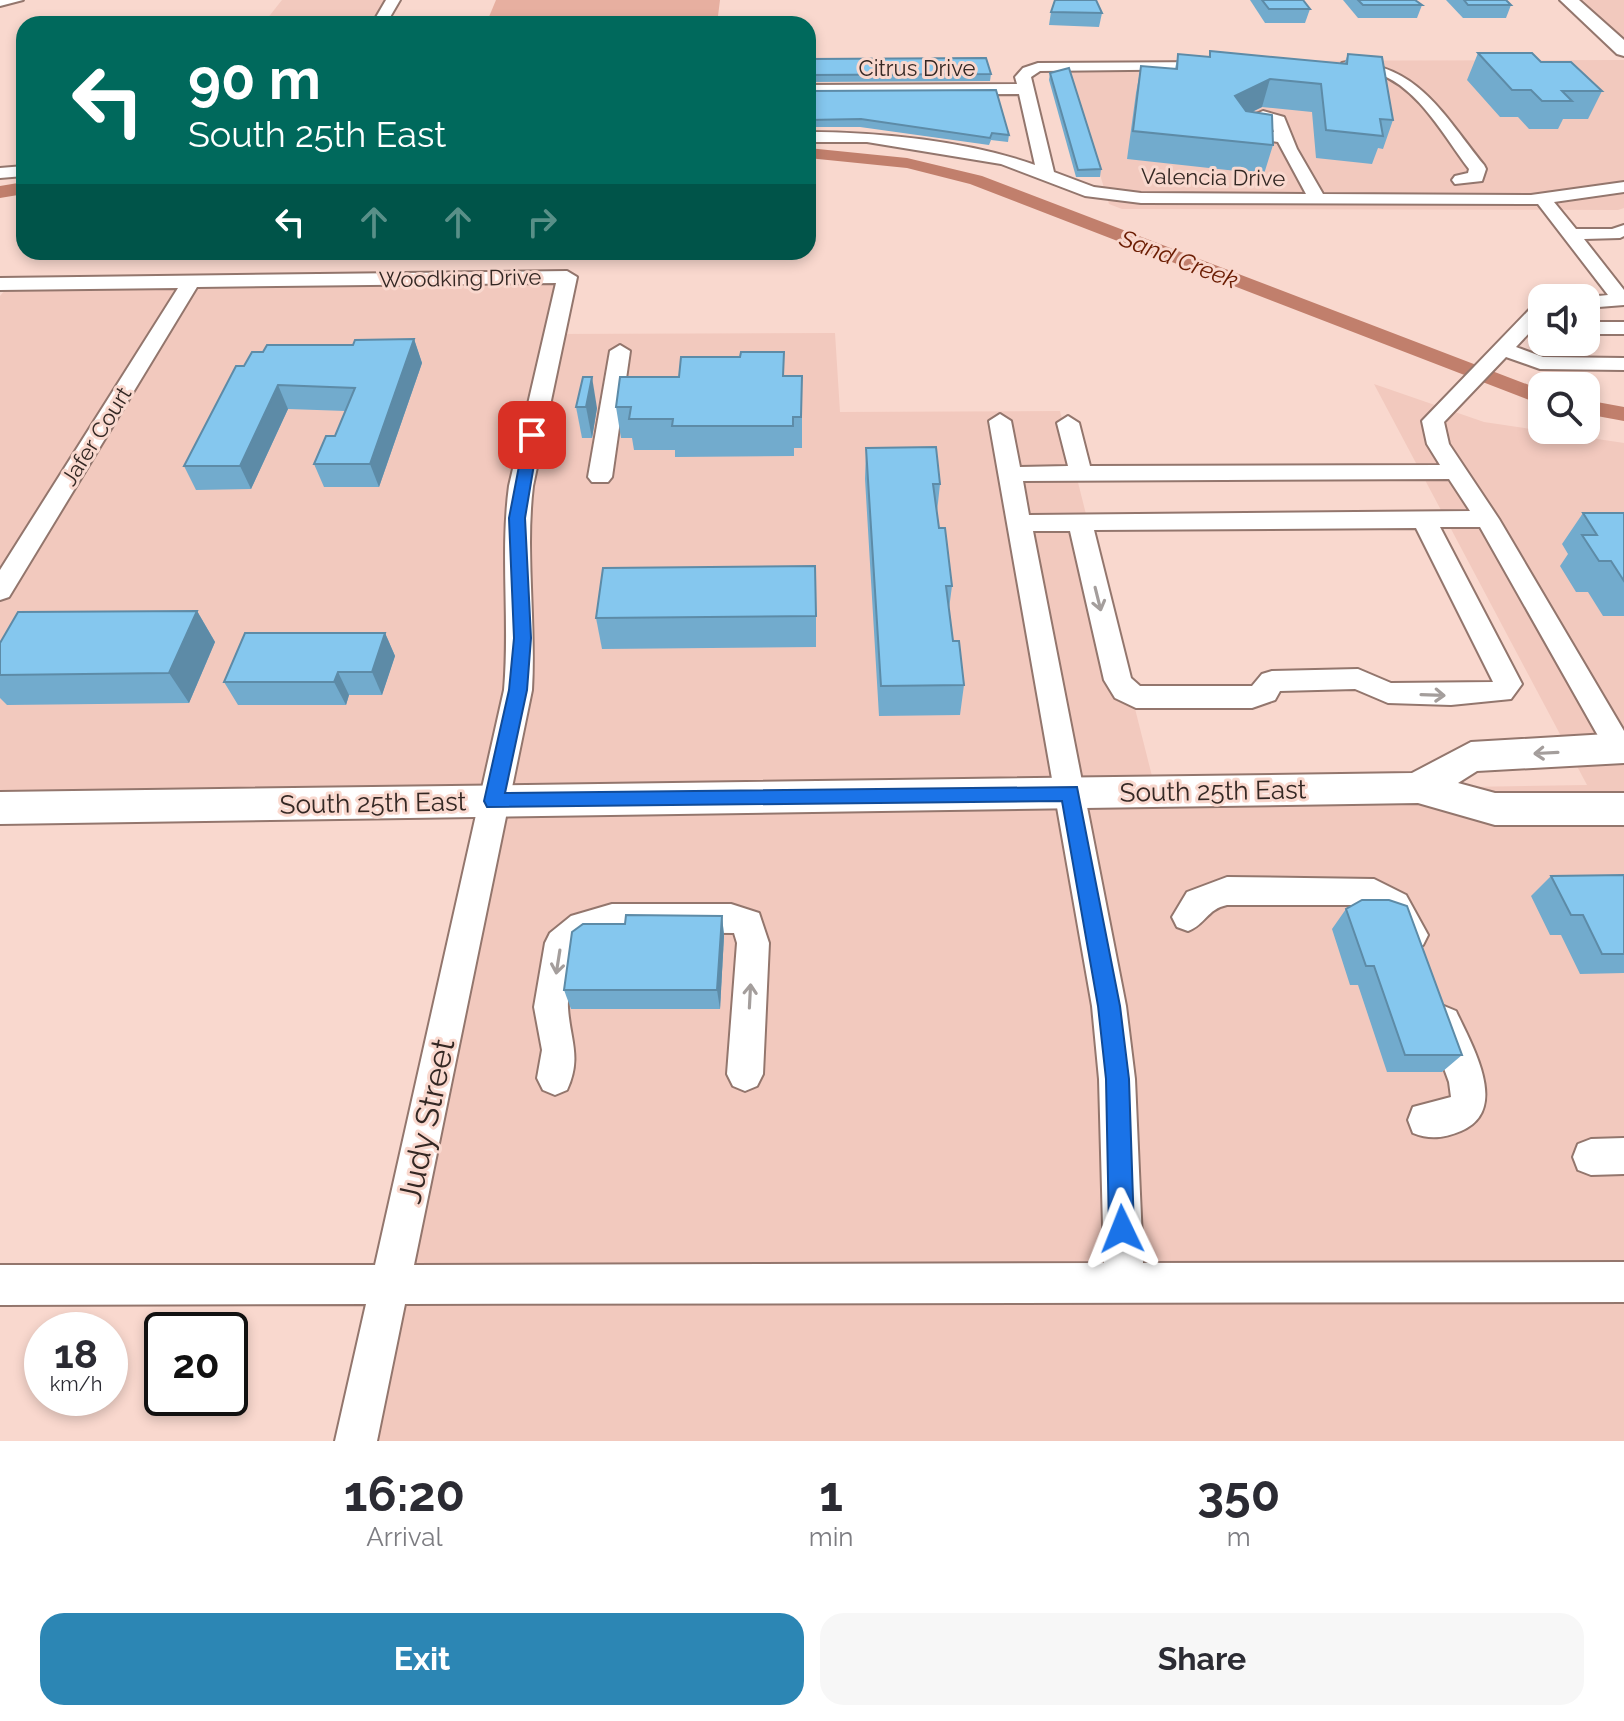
<!DOCTYPE html>
<html lang="en">
<head>
<meta charset="utf-8">
<style>
	:root { --surface:#fff; --page:#f7f7f7; --text:#2b2b33; --muted:#7c7c81; --accent:#2c86b4 }
	body { margin:0; font-family:Raleway,sans-serif; background:var(--page); color:var(--text); height:100vh; display:flex; flex-direction:column; font-size:30px; white-space:nowrap }
	* { box-sizing:border-box; margin:0 }
	p { font-size:26px; color:var(--muted) }
	.icon { flex:none; width:44px; height:44px; fill:none; stroke:currentColor; stroke-width:2; stroke-linecap:round; stroke-linejoin:round }
	.map { position:relative; height:1441px; overflow:hidden }
	.sheet { display:flex; flex-direction:column; background:var(--surface); flex:1 }
	.sheet>* { flex:none }
	.banner { position:absolute; left:16px; top:16px; width:800px; height:244px; border-radius:24px; box-shadow:0 4px 12px #0003; background:#00695c; color:#fff; overflow:hidden }
	.controls { position:absolute; left:1528px; top:284px; display:grid; gap:16px }
	.controls a { display:grid; place-items:center; width:72px; height:72px; border-radius:16px; background:var(--surface); box-shadow:0 4px 12px #0003; font-size:40px }
	.speed { position:absolute; left:24px; top:1312px; display:flex; gap:16px; font-size:40px; font-weight:700; text-align:center }
	.speed>* { display:grid; place-content:center; width:104px; height:104px; border-radius:50%; background:var(--surface); box-shadow:0 4px 12px #0003; line-height:1 }
	.speed small { font-size:20px; font-weight:400 }
	.speed .limit { border:4px solid #111; border-radius:12px; background:#fff; color:#111 }
	.pin { position:absolute; display:grid; place-items:center; width:68px; height:68px; color:#fff; margin:-34px; border-radius:16px; box-shadow:0 4px 12px #0006 }
	.me { position:absolute; width:88px; margin:-44px; rotate:358deg; stroke-linejoin:round; filter:drop-shadow(0 0 6px #0008) }
	.turn { display:flex; align-items:center; gap:28px; height:168px; padding:0 40px; font-size:36px }
	.turn .icon { width:104px; height:104px; stroke-width:2.5 }
	.turn b { display:block; font-size:56px; line-height:68px }
	.lanes { display:flex; align-items:center; height:76px; padding:0 40px; background:#0003; justify-content:center; gap:40px; direction:ltr }
	.lanes .off { opacity:.35 }
	.eta { display:flex; justify-content:space-evenly; align-items:center; height:136px; text-align:center }
	.eta b { font-size:48px; font-weight:700; line-height:56px }
	.action { display:flex; gap:16px; margin-top:auto; padding:16px 40px }
	.action a { flex:1; height:92px; border-radius:24px; background:var(--accent); color:#fff; font-size:32px; font-weight:700; line-height:92px; text-align:center }
	.action a+a { background:var(--page); color:var(--text) }
	.map>svg:first-child { display:block }
	.built { fill:#f2c9be }
	.green { fill:#e7afa0 }
	.lines { fill:none; stroke-linecap:round; stroke-linejoin:round }
	.canal { fill:#c17f6c; fill-rule:evenodd }
	.minor-casing { stroke:#93766d; stroke-width:4 }
	.major-casing { stroke:#93766d; stroke-width:4 }
	.minor { fill:#fff; fill-rule:evenodd }
	.major { fill:#fff; fill-rule:evenodd }
	.wall { fill:#72abcd }
	.shaded-wall { fill:#5d8ba7 }
	.building { fill:#85c7ee; stroke:#5d8ba7; stroke-width:2 }
	.oneway { stroke:#a49e9c }
	.route { fill:#1a73e8; stroke:#114b97; stroke-width:2 }
	.labels { text-anchor:middle; dominant-baseline:central; stroke-width:6; stroke-linejoin:round; paint-order:stroke }
	.far-street-label { font-size:22px; fill:#342824; stroke:#f9d8ce }
	.far-water-label { font-size:24px; font-style:italic; fill:#6b1c02; stroke:#f9d8ce }
	.street-label { font-size:26px; fill:#342824; stroke:#f9d8ce }
	.near-street-label { font-size:32px; fill:#342824; stroke:#f9d8ce }
</style>
</head>
<body>
<div class="map">
<svg width="1624" height="1441" viewBox="0 0 1624 1441">
	<rect width="100%" height="100%" fill="#f9d8ce"/>
	<g class="built">
		<polygon points="282,0 393,0 379,24 263,24"/>
		<polygon points="1569,0 1624,0 1624,50"/>
		<polygon points="1624,60 1624,208 1618,210 1122,209 1109,204 1065,61"/>
		<polygon points="567,277 555,334 835,333 840,412 1060,411 1156,792 1587,785 1374,384 1484,422 1624,443 1624,1441 356,1441 494,801 0,808 0,296 12,282"/>
	</g>
	<polygon class="green" points="496,0 720,0 717,24 486,24"/>
	<g class="lines">
		<g class="canal">
			<polygon points="808,148 907,158 982,176 1542,390 1542,405 970,184 907,168 808,158"/>
			<polygon points="24,182 24,194 0,198 0,186"/>
			<polygon points="1586,400 1624,407 1624,421 1586,414"/>
		</g>
		<defs>
			<g id="minor">
				<polygon points="0,0 23,0 0,6"/>
				<polygon points="386,0 400,0 386,24 372,24"/>
				<path d="M1213,62L1218,63V69L1040,71L1031,77L1054,172L1094,187L1141,193L1306,194L1278,142L1238,136L1230,125L1263,111L1284,117L1297,149L1323,194L1531,195L1624,182V192L1554,202L1576,229H1612L1624,225V236L1620,238L1584,239L1624,290V305L1586,308V298H1579L1608,295L1538,204L1141,203L1085,196L1001,164L867,142H808V132C879,132 968,141 1035,165L1019,94L808,95V85L1017,84L1015,77L1023,68L1038,63ZM1264,121L1271,123L1274,132L1248,127Z"/>
				<path d="M1347,62C1418,63 1444,116 1484,165L1486,169L1482,181L1455,184L1452,180L1455,176L1468,173L1469,169C1445,138 1419,88 1379,74C1367,70 1354,72 1342,69V63Z"/>
				<polygon points="24,166 24,176 0,178 0,168"/>
				<path d="M567,271L577,277L533,486C525,553 536,622 532,690L414,1265L1104,1263L1099,1079L1092,1006L989,421L1000,414L1011,421L1020,467L1068,466L1057,423L1068,416L1079,423L1090,466L1440,465L1427,444L1422,421L1529,310L1542,306V319L1516,347L1543,357L1624,358V370L1540,369L1506,357L1444,422L1449,444L1499,519L1624,731V759L1610,757L1480,527H1440L1522,684L1511,699L1451,705L1388,703L1355,689L1280,691L1275,700L1252,708H1136L1115,698L1104,680L1070,531H1033L1126,1006L1135,1079L1143,1263L1624,1262V1302L405,1304L377,1441H335L366,1304L0,1305V1265H375L504,690C510,622 500,553 509,486L556,283L197,287L9,597L0,600V570L178,288L0,290V278ZM1449,479L1470,511L1029,515L1023,481ZM1416,528L1493,682L1391,683L1358,669L1272,671L1262,674L1252,686H1140L1131,678L1094,530Z"/>
				<rect x="1586" y="322" width="38" height="12"/>
				<polygon points="620,345 630,351 612,477 608,482 592,482 588,477 610,351"/>
				<path d="M1227,877L1374,879L1406,895L1428,935L1423,945L1412,949L1401,945L1384,915L1364,905H1227C1207,909 1205,925 1188,931L1177,927L1172,917L1187,892Z"/>
				<path d="M612,904H731L759,913L769,943L763,1074L757,1086L745,1091L733,1086L727,1074L737,943L734,933L612,932L591,938L576,950C574,969 567,990 568,1008C570,1040 582,1057 567,1090L555,1095L543,1090L537,1078L542,1050L534,1007L545,943L550,933L571,916Z"/>
				<path d="M1444,1006L1456,1011C1471,1044 1511,1110 1461,1131C1444,1138 1430,1140 1413,1133L1408,1120L1413,1107L1451,1097L1449,1082L1427,1022L1432,1011Z"/>
				<polygon points="1624,1138 1624,1174 1591,1175 1578,1170 1573,1157 1578,1144 1591,1139"/>
			</g>
			<g id="major">
				<polygon points="1560,0 1579,0 1624,40 1624,56 1617,54"/>
				<polygon points="1624,733 1624,763 1477,771 1458,783 1495,793 1624,793 1624,825 1495,825 1418,803 0,824 0,792 1412,773 1471,742"/>
			</g>
		</defs>
		<use href="#minor" class="minor-casing"/>
		<use href="#major" class="major-casing"/>
		<use href="#minor" class="minor"/>
		<use href="#major" class="major"/>
	</g>
	<g class="wall">
		<polygon points="1250,0 1303,0 1310,9 1305,23 1265,23"/>
		<polygon points="1343,0 1415,0 1422,5 1417,18 1358,18"/>
		<polygon points="1446,0 1506,0 1511,5 1506,18 1463,18"/>
		<polygon points="1051,12 1102,13 1099,27 1049,25"/>
		<polygon points="1210,51 1344,64 1348,54 1393,120 1383,149 1378,148 1372,164 1316,158 1312,112 1262,107 1252,112 1273,145 1264,174 1127,159 1136,93 1141,66 1175,69 1178,54 1209,57"/>
		<polygon points="1478,53 1541,62 1602,91 1588,119 1563,119 1558,129 1529,129 1518,117 1500,117 1467,80"/>
		<polygon points="808,59 991,74 990,81 808,82"/>
		<polygon points="1050,73 1101,169 1100,177 1076,177 1049,80"/>
		<polygon points="808,91 1009,135 1008,142 991,140 989,145 860,127 808,127"/>
		<polygon points="414,339 422,363 379,487 324,487 314,464 335,436 346,411 288,409 251,489 196,490 184,466 244,366"/>
		<polygon points="784,352 784,376 802,376 802,448 794,448 794,456 675,457 675,450 634,450 632,438 621,438 616,407 679,377 740,357"/>
		<polygon points="576,407 597,408 592,438 582,438"/>
		<polygon points="866,448 940,484 937,512 939,528 952,586 949,609 953,641 964,685 960,715 879,716 865,479"/>
		<polygon points="1583,513 1624,513 1624,616 1603,616 1588,592 1576,592 1560,566 1568,554 1562,544"/>
		<polygon points="197,611 215,642 189,703 7,705 0,698 0,643"/>
		<polygon points="816,616 816,647 602,649 596,618"/>
		<polygon points="385,633 395,656 382,695 349,695 346,705 238,705 224,682"/>
		<polygon points="1624,875 1624,973 1580,974 1561,935 1550,935 1531,896 1551,876"/>
		<polygon points="1346,909 1462,1055 1442,1072 1387,1072 1358,985 1350,985 1332,929"/>
		<polygon points="722,916 724,936 720,1009 571,1009 564,990 625,924"/>
	</g>
	<g class="shaded-wall">
		<polygon points="1270,79 1262,107 1227,124 1235,96"/>
		<polygon points="414,339 422,363 379,487 370,464"/>
		<polygon points="592,377 597,408 592,438 586,407"/>
		<polygon points="278,385 288,409 251,489 240,466"/>
		<polygon points="197,611 215,642 189,703 169,673"/>
		<polygon points="385,633 395,656 382,695 372,672"/>
		<polygon points="338,672 349,695 346,705 334,682"/>
		<polygon points="722,916 724,936 720,1009 717,990"/>
	</g>
	<g class="building">
		<polygon points="1055,0 1096,0 1102,13 1051,12"/>
		<polygon points="1262,0 1303,0 1310,9 1269,9"/>
		<polygon points="1358,0 1415,0 1422,5 1363,5"/>
		<polygon points="1464,0 1506,0 1511,5 1468,5"/>
		<polygon points="273,19 312,19 309,24 270,24"/>
		<polygon points="1210,51 1347,64 1348,54 1382,57 1393,120 1380,119 1383,136 1326,130 1321,84 1270,79 1235,96 1246,111 1272,115 1273,145 1133,131 1141,66 1177,69 1178,54 1210,57"/>
		<polygon points="1478,53 1532,53 1541,62 1571,62 1602,91 1562,91 1572,101 1542,101 1531,90 1512,90"/>
		<polygon points="986,58 991,74 808,75 808,59"/>
		<polygon points="1069,68 1101,169 1078,170 1050,73"/>
		<polygon points="996,90 1009,135 992,133 990,138 861,119 808,120 808,91"/>
		<polygon points="414,339 370,464 314,464 326,436 335,436 355,388 278,385 240,466 184,466 236,366 244,366 252,352 263,352 267,345 353,345 355,340"/>
		<polygon points="741,352 784,352 783,376 802,376 801,417 793,417 793,426 672,426 673,419 629,419 631,407 616,407 620,377 679,377 681,357 740,357"/>
		<polygon points="583,377 592,377 586,407 576,407"/>
		<polygon points="936,447 940,484 933,484 939,528 945,528 952,586 946,586 953,641 959,641 964,685 881,686 866,448"/>
		<polygon points="1583,513 1624,513 1624,581 1611,561 1599,561 1582,535 1597,535"/>
		<polygon points="815,566 816,616 596,618 603,568"/>
		<polygon points="197,611 169,673 0,675 0,643 18,612"/>
		<polygon points="245,633 385,633 372,672 338,672 334,682 224,682"/>
		<polygon points="1624,875 1624,954 1602,954 1583,915 1571,915 1551,876"/>
		<polygon points="1362,900 1389,900 1407,906 1462,1055 1405,1055 1374,966 1366,966 1346,909"/>
		<polygon points="626,915 722,916 717,990 564,990 572,932 583,924 625,924"/>
	</g>
	<defs><path id="oneway-shaft" d="M-6 0H5M1.5-3L5.5 0L1.5 3" fill="none" stroke-width="1.6" stroke-linecap="round" stroke-linejoin="round" transform="scale(2)"/></defs>
	<g class="oneway">
		<use href="#oneway-shaft" transform="translate(1098 599) rotate(76)"/>
		<use href="#oneway-shaft" transform="translate(1433 695) rotate(2)"/>
		<use href="#oneway-shaft" transform="translate(1546 753) rotate(177)"/>
		<use href="#oneway-shaft" transform="translate(558 962) rotate(99)"/>
		<use href="#oneway-shaft" transform="translate(750 996) rotate(-87)"/>
	</g>
	<polygon class="route" points="532,431 539,435 525,518 531,638 527,690 505,793 1077,787 1120,1006 1129,1079 1134,1229 1131,1238 1122,1242 1113,1238 1109,1229 1106,1079 1098,1006 1062,801 487,807 484,801 509,690 514,638 509,518 525,435"/>
	<g class="labels">
		<g class="far-street-label">
			<text x="917" y="68">Citrus Drive</text>
			<text transform="translate(1213 177) rotate(1)">Valencia Drive</text>
			<text transform="translate(460 278) rotate(-1)">Woodking Drive</text>
			<text transform="translate(96 436) rotate(-58)">Jafer Court</text>
		</g>
		<g class="far-water-label">
			<text transform="translate(1179 259) rotate(21)">Sand Creek</text>
		</g>
		<g class="street-label">
			<text transform="translate(1213 791) rotate(-1)">South 25th East</text>
			<text transform="translate(373 803) rotate(-1)">South 25th East</text>
		</g>
		<g class="near-street-label">
			<text transform="translate(426 1121) rotate(-78)">Judy Street</text>
		</g>
	</g>
</svg>
<div class="controls">
<a><svg class="icon" aria-label="sound" viewBox="0 0 24 24"><path d="M4 9h4l5-4v14l-5-4H4zM17 9q2 3 0 6"/></svg></a>
<a><svg class="icon" aria-label="search" viewBox="0 0 24 24"><circle cx="10" cy="10" r="6"/><path d="M15 15l6 6"/></svg></a>
</div>
<div class="speed"><div>18<small>km/h</small></div><div class="limit">20</div></div>
<div class="pin" style="left:532px;top:435px;background:#d93025"><svg class="icon" aria-label="arrive" viewBox="0 0 24 24"><path d="M6 21V4h12l-3 4 3 4H6"/></svg></div>
<svg class="me" style="left:1122px;top:1229px" viewBox="-20 -20 40 40"><path d="M0-17L14 15 0 8-14 15z" fill="#1a73e8" stroke="#fff" stroke-width="4"/></svg>
<div class="banner">
<div class="turn"><svg class="icon" aria-label="left" viewBox="0 0 24 24"><path d="M17 20v-9H6M10 6l-5 5 5 5"/></svg><div><b>90 m</b>South 25th East</div></div>
<div class="lanes"><svg class="icon" aria-label="left" viewBox="0 0 24 24"><path d="M17 20v-9H6M10 6l-5 5 5 5"/></svg><svg class="icon off" aria-label="ahead" viewBox="0 0 24 24"><path d="M12 20V5M6 11l6-6 6 6"/></svg><svg class="icon off" aria-label="ahead" viewBox="0 0 24 24"><path d="M12 20V5M6 11l6-6 6 6"/></svg><svg class="icon off" aria-label="right" viewBox="0 0 24 24"><path d="M7 20v-9h11M14 6l5 5-5 5"/></svg></div>
</div>
</div>
<section class="sheet">
<div class="eta">
<div><b>16:20</b><p>Arrival</p></div>
<div><b>1</b><p>min</p></div>
<div><b>350</b><p>m</p></div>
</div>
<div class="action"><a>Exit</a><a>Share</a></div>
</section>
</body>
</html>
